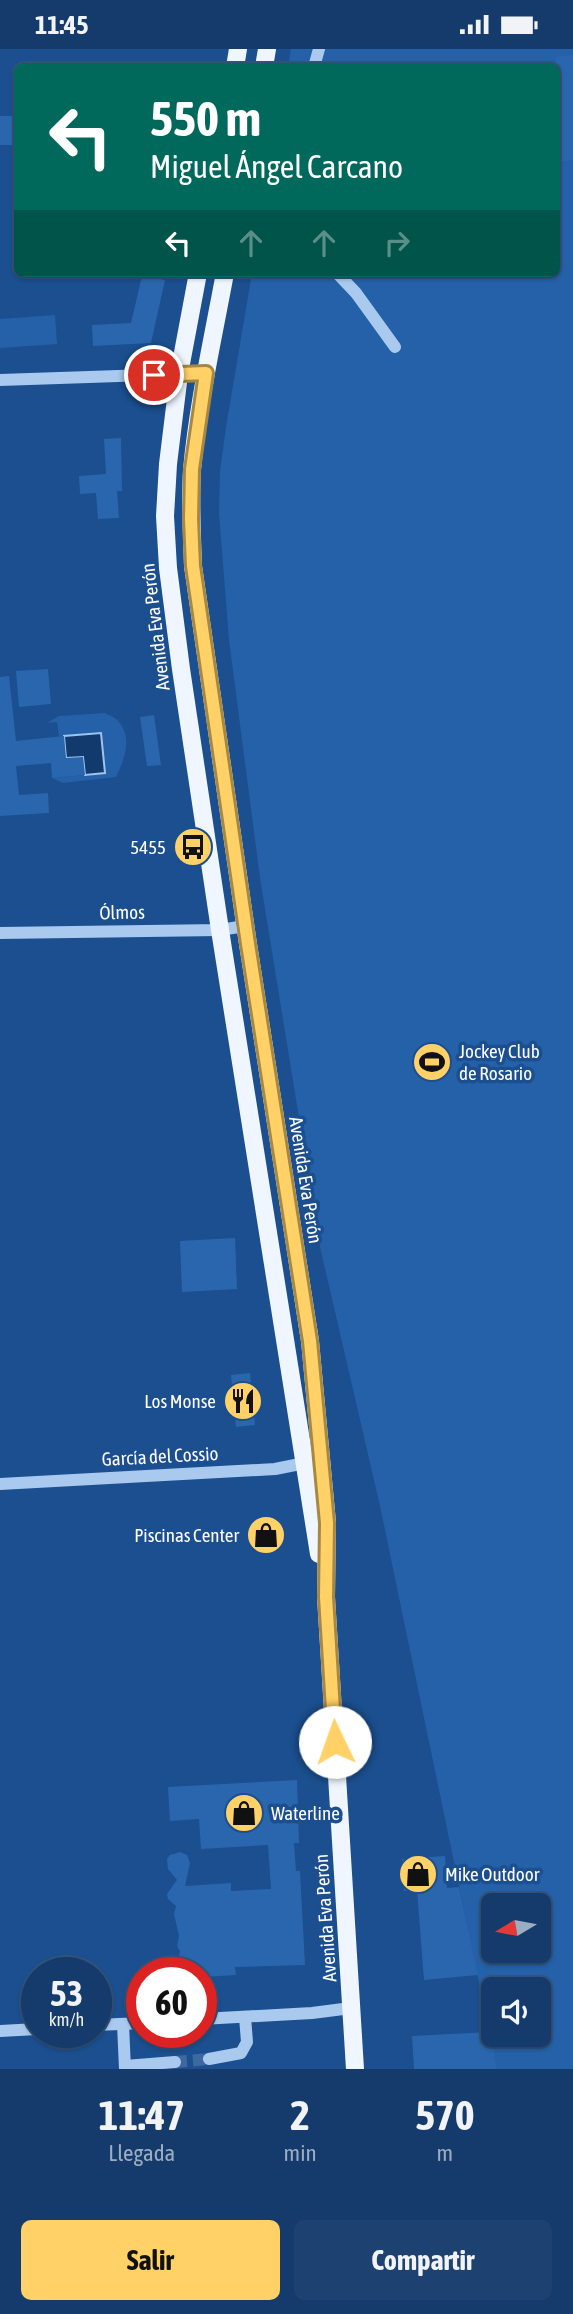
<!DOCTYPE html>
<html lang="es">
<head>
<meta charset="utf-8">
<style>
	:root { --surface:#143b6b; --page:#1d4271; --text:#f1f3f6; --muted:#9dadc1; --line:#33557e; --accent:#ffd166 }
	body { margin:0; font-family:"Asap Condensed",sans-serif; background:var(--page); color:var(--text); height:100vh; display:flex; flex-direction:column; font-size:26px; white-space:nowrap }
	* { box-sizing:border-box; margin:0 }
	p { font-size:23px; color:var(--muted) }
	.icon { flex:none; width:38px; height:38px; fill:none; stroke:currentColor; stroke-width:2; stroke-linecap:round; stroke-linejoin:round }
	.map { position:relative; height:2020px; overflow:hidden }
	.details { display:flex; flex-direction:column; background:var(--surface); flex:1 }
	.details>* { flex:none }
	.hud { position:absolute; left:14px; top:14px; width:546px; height:214px; border-radius:10px; box-shadow:0 2px 5px #0004,0 0 0 2px var(--line); background:#00695c; color:#fff; overflow:hidden }
	.needle { width:46px; rotate:260deg }
	.buttons { position:absolute; left:481px; top:1844px; display:grid; gap:14px }
	.buttons a { display:grid; place-items:center; width:70px; height:70px; border-radius:10px; background:var(--surface); box-shadow:0 2px 5px #0004,0 0 0 2px var(--line); font-size:35px }
	.speed { position:absolute; left:21px; top:1908px; display:flex; gap:14px; font-size:35px; font-weight:700; text-align:center }
	.speed>* { display:grid; place-content:center; width:91px; height:91px; border-radius:50%; background:var(--surface); box-shadow:0 2px 5px #0004,0 0 0 2px var(--line); line-height:1 }
	.speed small { font-size:18px; font-weight:400 }
	.speed .limit { border:10px solid #d22; background:#fff; color:#111 }
	.pin { position:absolute; display:grid; place-items:center; width:60px; height:60px; color:#fff; margin:-30px; border:4px solid #fff; border-radius:50%; box-shadow:0 2px 7px #0007 }
	.me { position:absolute; width:77px; margin:-38px; rotate:357deg; stroke-linejoin:round; filter:drop-shadow(0 0 5px #0008) }
	.turn { display:flex; align-items:center; gap:24px; height:147px; padding:0 21px; font-size:32px }
	.turn .icon { width:91px; height:91px; stroke-width:2.5 }
	.turn b { display:block; font-size:49px; line-height:60px }
	.lanes { display:flex; align-items:center; height:66px; padding:0 21px; background:#0003; justify-content:center; gap:35px; direction:ltr }
	.lanes .off { opacity:.35 }
	.eta { display:flex; justify-content:space-evenly; align-items:center; height:119px; text-align:center }
	.eta b { font-size:42px; font-weight:700; line-height:49px }
	.cta { display:flex; gap:14px; margin-top:auto; padding:14px 21px }
	.cta a { flex:1; height:80px; border-radius:10px; background:var(--accent); color:#111; font-size:28px; font-weight:700; line-height:80px; text-align:center }
	.cta a+a { background:var(--page); color:var(--text) }
	.status { display:flex; justify-content:space-between; align-items:center; height:49px; padding:0 35px; background:var(--surface); direction:ltr }
	.status svg { height:19px; fill:currentColor }
	.map>svg:first-child { display:block }
	.green { fill:#2461a8; fill-rule:evenodd }
	.water { fill:#123a6d; stroke:#9cc4f0; stroke-width:2 }
	.building { fill:#2a66ad }
	.lines { fill:none; stroke-linecap:round; stroke-linejoin:round }
	.minor-tunnel { stroke:#3d69a0; stroke-width:12; stroke-dasharray:12 6; stroke-linecap:butt }
	.minor { stroke:#a9c9ee; stroke-width:12 }
	.major { stroke:#f0f6ff; stroke-width:18 }
	.route-casing { stroke:#a68842; stroke-width:18 }
	.route { stroke:#ffd166; stroke-width:12 }
	.labels { text-anchor:middle; dominant-baseline:central; stroke-width:7; stroke-linejoin:round; paint-order:stroke }
	.street-label { font-size:19px; fill:#fff; stroke:#1b4f8f }
	.poi-label { font-size:19px; fill:#fff; stroke:#1b4f8f; text-anchor:end }
</style>
</head>
<body>
<div class="status"><b>11:45</b><svg viewBox="0 0 49 12"><path d="M0 12V9h3v3zM5 12V6h3v6zM10 12V3h3v9zM15 12V0h3v12zM26 1h20v11H26zM47 4h2v5h-2z"/></svg></div>
<div class="map">
<svg width="573" height="2020" viewBox="0 0 573 2020">
	<rect width="100%" height="100%" fill="#1b4f8f"/>
	<g class="green">
		<path d="M291,0H573V2020H497L380,1457L320,1198L260,829L229,591L219,465L220,422L226,378L252,224H556V18L288,17ZM494,1857H539V1902H494ZM494,1941H539V1986H494Z"/>
		<polygon points="55,266 57,295 0,299 0,270"/>
		<path d="M105,664C109,666 117,669 119,673C133,690 124,711 116,728L63,734L52,729L105,724L101,684L59,687L57,673L47,674L59,667Z"/>
	</g>
	<polygon class="water" points="101,684 105,724 85,726 83,708 66,709 64,687"/>
	<g class="building">
		<polygon points="573,6 573,111 556,113 556,8"/>
		<rect x="0" y="67" width="18" height="29"/>
		<polygon points="142,227 165,231 151,294 93,297 92,276 131,274"/>
		<polygon points="121,389 122,442 117,442 119,469 98,470 96,444 80,445 79,427 106,425 104,390"/>
		<polygon points="48,620 51,655 19,658 16,622"/>
		<polygon points="9,627 16,692 64,687 66,709 83,708 85,726 52,729 51,714 16,717 19,746 48,744 49,764 0,767 0,628"/>
		<polygon points="154,666 161,716 147,717 140,668"/>
		<polygon points="235,1189 237,1240 182,1243 180,1192"/>
		<polygon points="250,1324 255,1376 236,1378 231,1326"/>
		<polygon points="297,1731 299,1794 294,1794 296,1822 300,1822 305,1916 235,1918 236,1926 203,1928 203,1923 176,1923 180,1902 177,1897 179,1887 174,1865 176,1857 168,1850 167,1845 177,1831 168,1820 167,1810 170,1806 180,1803 187,1806 190,1814 185,1837 231,1834 231,1842 271,1840 268,1796 201,1800 199,1770 170,1772 168,1738"/>
		<polygon points="445,1807 447,1839 459,1838 478,1926 424,1931 417,1841 404,1842 402,1810"/>
		<polygon points="490,1983 497,2020 414,2020 412,1987"/>
	</g>
	<g class="lines">
		<polyline class="minor-tunnel" points="175,2013 209,2010"/>
		<g class="minor">
			<polyline points="314,18 319,0"/>
			<polyline points="337,224 356,244 395,298"/>
			<polyline points="0,331 207,324"/>
			<polyline points="0,884 220,881 245,877"/>
			<polyline points="0,1435 275,1420 310,1413"/>
			<polyline points="201,1970 312,1964 351,1959"/>
			<polyline points="123,1975 125,2020"/>
			<polyline points="96,1976 142,1974"/>
			<polyline points="0,1982 37,1980"/>
			<polyline points="209,2010 241,2004 247,1993 245,1968"/>
			<polyline points="125,2017 175,2013"/>
		</g>
		<g class="major">
			<polyline points="235,18 238,0"/>
			<polyline points="264,18 267,0"/>
			<polyline points="198,224 179,325 168,415 165,467 168,519 181,620 220,881 319,1505"/>
			<path d="M225,224C213,289 198,355 192,421C190,453 192,485 193,517L248,895L310,1292L327,1473L326,1548L355,2020"/>
		</g>
	</g>
	<g class="lines">
		<defs>
			<polyline id="route" points="154,326 206,324 192,420 191,470 193,517 248,895 310,1292 327,1474 326,1548 335,1693"/>
		</defs>
		<use href="#route" class="route-casing"/>
		<use href="#route" class="route"/>
	</g>
	<defs>
		<symbol id="bus-disc" viewBox="-11 -11 22 22"><circle r="9.5" fill="#ffd166" stroke="#1b4f8f"/><path d="M-5-6H5V4H4V6H2V4H-2V6H-4V4H-5ZM-3.5-4V0h7V-4ZM-3.5 1.2v1.5H-2V1.2ZM2 1.2v1.5H3.5V1.2Z" fill="#111"/></symbol>
		<symbol id="stadium-disc" viewBox="-11 -11 22 22"><circle r="9.5" fill="#ffd166" stroke="#1b4f8f"/><path d="M0-5a6.5 5 0 1 0 0 10a6.5 5 0 1 0 0-10ZM-3.5-1.8h7v3.6h-7Z" fill="#111"/></symbol>
		<symbol id="restaurant-disc" viewBox="-11 -11 22 22"><circle r="9.5" fill="#ffd166" stroke="#1b4f8f"/><path d="M-5-6h1v4h1v-4h1v4h1v-4h1v5L-1.5 .5V6h-2V.5L-5-1ZM5-6V6H3V1.5H1.5Q1.5-4 5-6Z" fill="#111"/></symbol>
		<symbol id="shop-disc" viewBox="-11 -11 22 22"><circle r="9.5" fill="#ffd166" stroke="#1b4f8f"/><path d="M-5-2.5h2.3a2.7 3.5 0 0 1 5.4 0H5L5.5 6h-11ZM-1.5-2.5h3a1.5 2.3 0 0 0-3 0Z" fill="#111"/></symbol>
	</defs>
	<g fill-rule="evenodd">
		<use href="#bus-disc" x="171" y="776" width="44" height="44"/>
		<use href="#stadium-disc" x="410" y="991" width="44" height="44"/>
		<use href="#restaurant-disc" x="221" y="1330" width="44" height="44"/>
		<use href="#shop-disc" x="244" y="1464" width="44" height="44"/>
		<use href="#shop-disc" x="222" y="1742" width="44" height="44"/>
		<use href="#shop-disc" x="396" y="1803" width="44" height="44"/>
	</g>
	<g class="labels">
		<g class="street-label">
			<text transform="translate(155 578) rotate(-97)">Avenida Eva Perón</text>
			<text transform="translate(122 863) rotate(-1)">Ólmos</text>
			<text transform="translate(306 1131) rotate(81)">Avenida Eva Perón</text>
			<text transform="translate(160 1407) rotate(-3)">García del Cossio</text>
			<text transform="translate(325 1869) rotate(-94)">Avenida Eva Perón</text>
		</g>
		<g class="poi-label">
			<text x="166" y="798">5455</text>
			<text x="459" y="1002" text-anchor="start">Jockey Club<tspan x="459" dy="22">de Rosario</tspan></text>
			<text x="216" y="1352">Los Monse</text>
			<text x="239" y="1486">Piscinas Center</text>
			<text x="271" y="1764" text-anchor="start">Waterline</text>
			<text x="445" y="1825" text-anchor="start">Mike Outdoor</text>
		</g>
	</g>
</svg>
<div class="buttons">
<a><svg class="needle" viewBox="-14 -14 28 28"><path d="M0-13l5 13h-10z" fill="#e53935"/><path d="M0 13l5-13h-10z" fill="#9dadc1"/></svg></a>
<a><svg class="icon" aria-label="sound" viewBox="0 0 24 24"><path d="M4 9h4l5-4v14l-5-4H4zM17 9q2 3 0 6"/></svg></a>
</div>
<div class="speed"><div>53<small>km/h</small></div><div class="limit">60</div></div>
<div class="pin" style="left:154px;top:326px;background:#d93025"><svg class="icon" aria-label="arrive" viewBox="0 0 24 24"><path d="M6 21V4h12l-3 4 3 4H6"/></svg></div>
<svg class="me" style="left:335px;top:1693px" viewBox="-20 -20 40 40"><circle r="19" fill="#fff"/><path d="M0-13L10 11 0 6-10 11z" fill="#ffd166"/></svg>
<div class="hud">
<div class="turn"><svg class="icon" aria-label="left" viewBox="0 0 24 24"><path d="M17 20v-9H6M10 6l-5 5 5 5"/></svg><div><b>550 m</b>Miguel Ángel Carcano</div></div>
<div class="lanes"><svg class="icon" aria-label="left" viewBox="0 0 24 24"><path d="M17 20v-9H6M10 6l-5 5 5 5"/></svg><svg class="icon off" aria-label="ahead" viewBox="0 0 24 24"><path d="M12 20V5M6 11l6-6 6 6"/></svg><svg class="icon off" aria-label="ahead" viewBox="0 0 24 24"><path d="M12 20V5M6 11l6-6 6 6"/></svg><svg class="icon off" aria-label="right" viewBox="0 0 24 24"><path d="M7 20v-9h11M14 6l5 5-5 5"/></svg></div>
</div>
</div>
<section class="details">
<div class="eta">
<div><b>11:47</b><p>Llegada</p></div>
<div><b>2</b><p>min</p></div>
<div><b>570</b><p>m</p></div>
</div>
<div class="cta"><a>Salir</a><a>Compartir</a></div>
</section>
</body>
</html>
